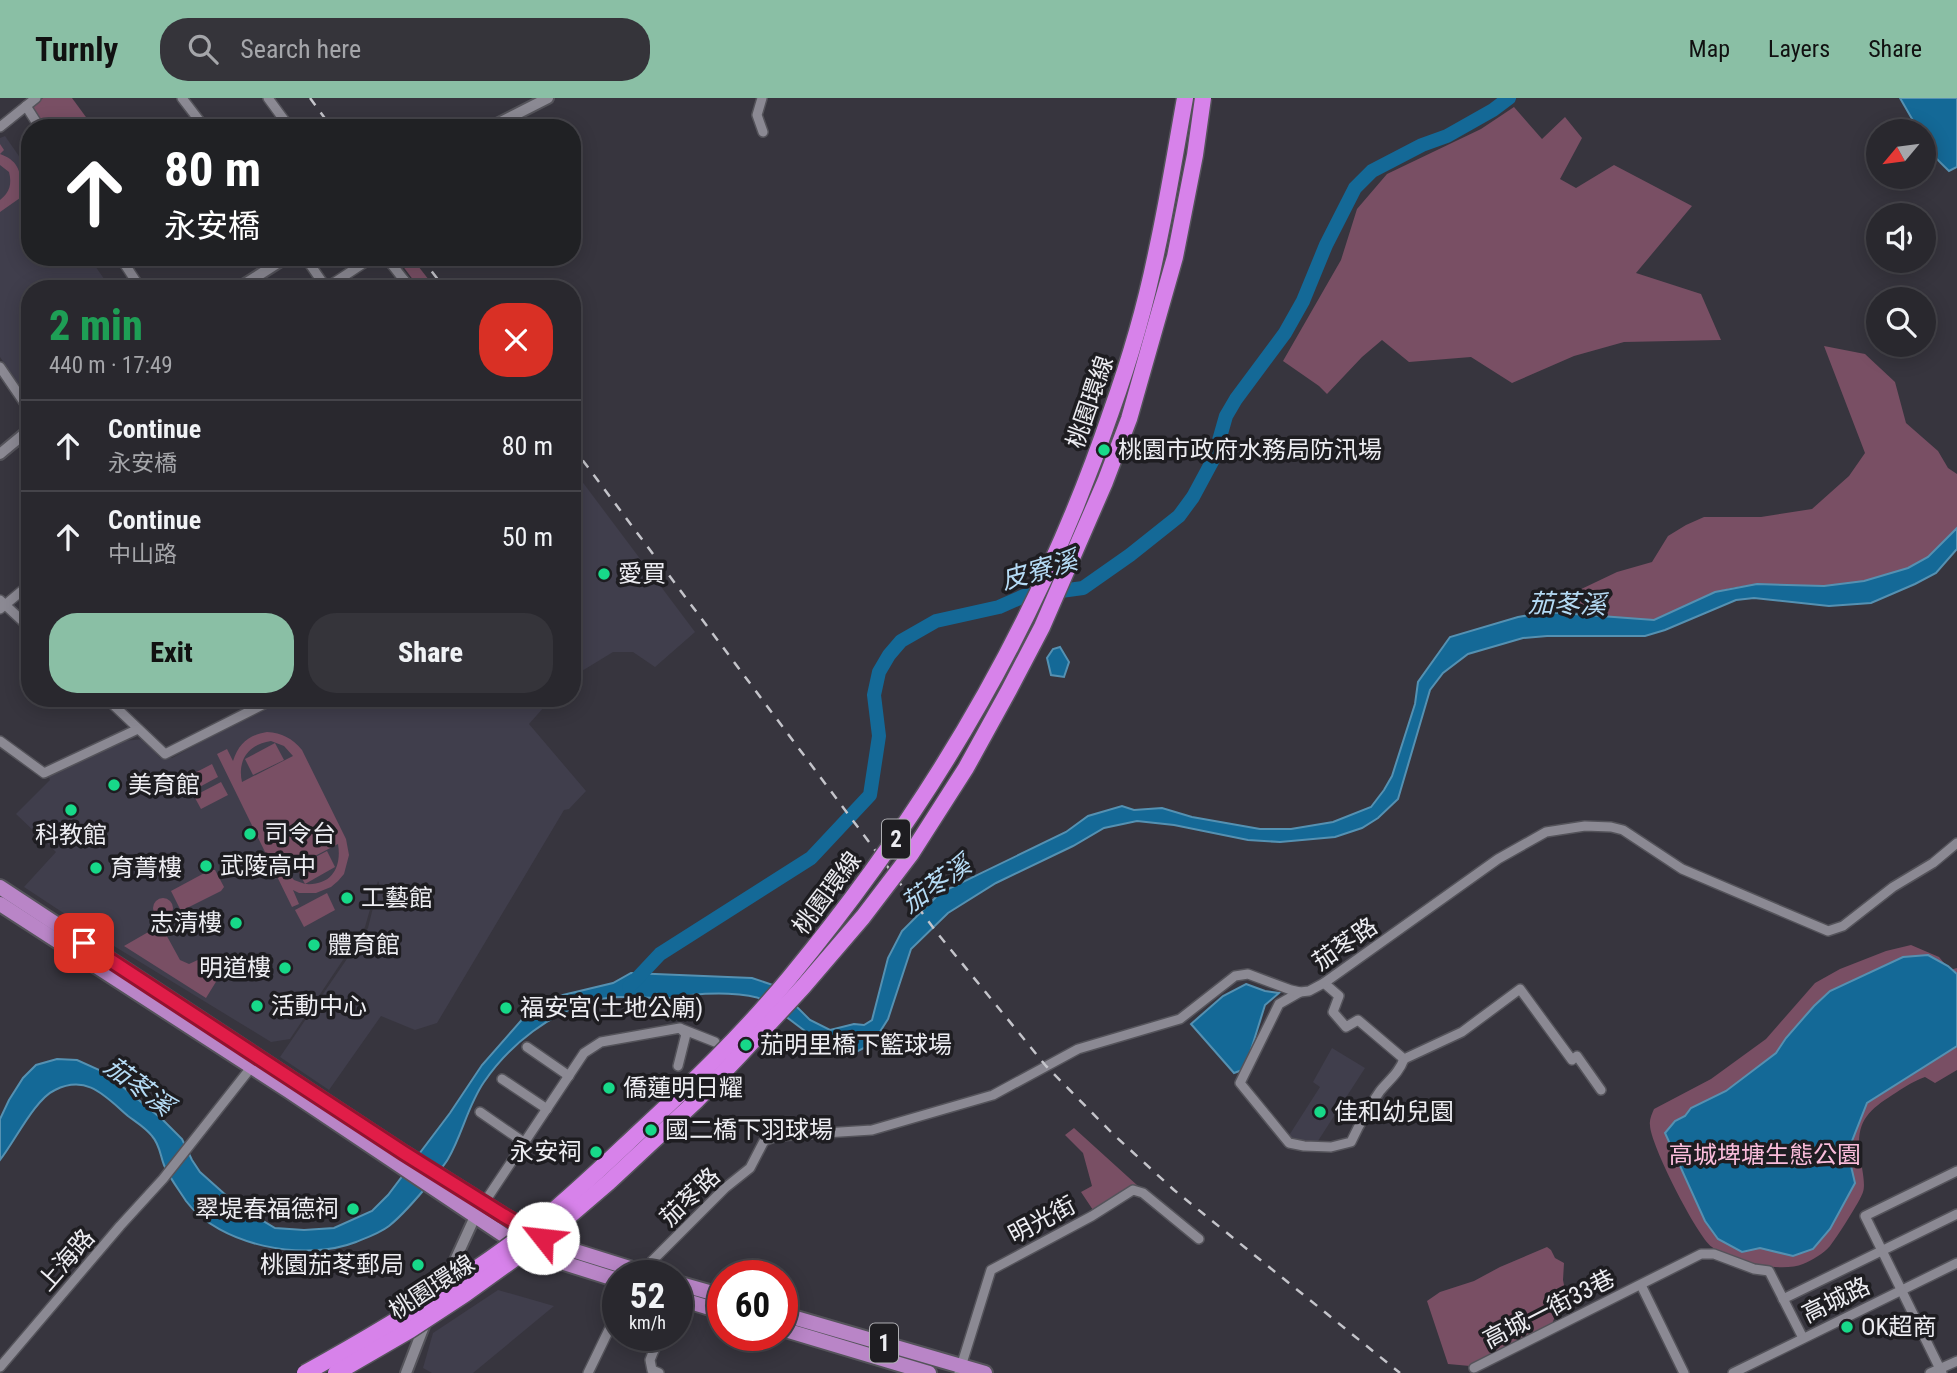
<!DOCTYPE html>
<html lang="en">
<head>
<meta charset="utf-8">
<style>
	:root { --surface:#29282e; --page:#35343a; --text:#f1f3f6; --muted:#a5a6aa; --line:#45444a; --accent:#8abfa5 }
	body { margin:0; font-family:"Roboto Condensed","Noto Sans TC",sans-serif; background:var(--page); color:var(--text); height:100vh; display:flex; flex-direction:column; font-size:26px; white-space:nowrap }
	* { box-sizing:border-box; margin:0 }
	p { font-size:23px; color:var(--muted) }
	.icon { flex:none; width:38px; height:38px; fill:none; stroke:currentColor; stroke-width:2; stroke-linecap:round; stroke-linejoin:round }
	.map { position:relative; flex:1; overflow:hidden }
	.details { position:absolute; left:21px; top:182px; width:560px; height:427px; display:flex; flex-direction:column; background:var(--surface); border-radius:28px; box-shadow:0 4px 18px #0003,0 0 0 2px var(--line) }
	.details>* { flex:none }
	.guide { position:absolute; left:21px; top:21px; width:560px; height:147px; border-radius:28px; box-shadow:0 4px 18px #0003,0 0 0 2px var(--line); background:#202124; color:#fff; overflow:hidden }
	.needle { width:46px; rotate:241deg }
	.buttons { position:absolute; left:1866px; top:21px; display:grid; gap:14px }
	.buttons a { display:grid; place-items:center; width:70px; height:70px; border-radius:50%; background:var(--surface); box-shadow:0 4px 18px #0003,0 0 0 2px var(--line); font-size:35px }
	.speed { position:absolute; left:602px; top:1162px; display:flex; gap:14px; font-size:35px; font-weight:700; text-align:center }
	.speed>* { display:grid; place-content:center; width:91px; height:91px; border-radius:50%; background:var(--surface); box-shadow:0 4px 18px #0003,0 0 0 2px var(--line); line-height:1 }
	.speed small { font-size:18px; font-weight:400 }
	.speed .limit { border:10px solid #d22; background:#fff; color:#111 }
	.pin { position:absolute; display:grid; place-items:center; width:60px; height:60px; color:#fff; margin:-30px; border-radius:14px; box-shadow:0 4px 10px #0006 }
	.me { position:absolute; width:77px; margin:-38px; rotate:299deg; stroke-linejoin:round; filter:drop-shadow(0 0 5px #0008) }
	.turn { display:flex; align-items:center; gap:24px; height:147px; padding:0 28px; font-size:32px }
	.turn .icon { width:91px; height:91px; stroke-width:2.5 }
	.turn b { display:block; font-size:49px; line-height:60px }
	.round { display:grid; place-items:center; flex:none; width:74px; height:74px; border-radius:28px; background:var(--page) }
	.head { display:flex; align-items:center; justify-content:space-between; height:119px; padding:0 28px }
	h1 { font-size:42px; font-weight:800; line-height:52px; color:#1e9e55 }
	.action { display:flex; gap:14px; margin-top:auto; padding:14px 28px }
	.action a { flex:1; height:80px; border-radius:28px; background:var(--accent); color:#111; font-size:28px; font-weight:800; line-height:80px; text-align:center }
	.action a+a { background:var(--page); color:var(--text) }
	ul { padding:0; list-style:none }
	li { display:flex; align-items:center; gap:21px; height:91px; padding:0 28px; border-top:2px solid var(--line) }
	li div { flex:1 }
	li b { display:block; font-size:26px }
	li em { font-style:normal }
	header { display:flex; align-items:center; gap:42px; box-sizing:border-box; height:98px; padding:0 35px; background:var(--accent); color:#111 }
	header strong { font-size:33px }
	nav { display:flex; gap:38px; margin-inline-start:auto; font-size:24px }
	.search { width:490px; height:63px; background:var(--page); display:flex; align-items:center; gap:18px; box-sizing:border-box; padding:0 24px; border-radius:28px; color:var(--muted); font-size:26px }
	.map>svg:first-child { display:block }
	.built { fill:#403e4c }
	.green { fill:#794f64; fill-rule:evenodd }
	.water { fill:#146997; stroke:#5591b2; stroke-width:2 }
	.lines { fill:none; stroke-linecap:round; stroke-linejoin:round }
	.river { stroke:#146997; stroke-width:14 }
	.minor-casing { stroke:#54535a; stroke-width:12 }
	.tertiary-casing { stroke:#54535a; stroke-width:14 }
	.primary-casing { stroke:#54535a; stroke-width:18 }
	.minor { stroke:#8b8993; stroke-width:9 }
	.tertiary { stroke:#8b8993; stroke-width:10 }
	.primary { stroke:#b985c7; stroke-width:14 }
	.rail { stroke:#c4c4ca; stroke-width:2.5; stroke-dasharray:9 9; stroke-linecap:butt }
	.motorway-bridge-casing { stroke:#54535a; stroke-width:19; stroke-linecap:butt }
	.motorway-bridge { stroke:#d782ea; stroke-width:16 }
	.route-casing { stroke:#92132f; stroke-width:18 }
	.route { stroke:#e11d48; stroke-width:12 }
	.poi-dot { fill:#17d989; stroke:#1e1d21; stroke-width:2.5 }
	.labels { text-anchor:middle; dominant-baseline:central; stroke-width:7; stroke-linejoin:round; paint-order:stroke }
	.shield { fill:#1e1d21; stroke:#afafb3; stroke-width:2 }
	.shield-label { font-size:23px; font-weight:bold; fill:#ededf2 }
	.street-label { font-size:24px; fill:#ededf2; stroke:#1e1d21 }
	.poi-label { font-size:24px; fill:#ededf2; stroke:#1e1d21; text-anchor:start }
	.park-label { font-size:24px; fill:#fabcdb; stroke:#1e1d21 }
	.water-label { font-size:26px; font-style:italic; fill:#b5dbf5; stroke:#1e1d21 }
</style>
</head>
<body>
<header>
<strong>Turnly</strong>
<div class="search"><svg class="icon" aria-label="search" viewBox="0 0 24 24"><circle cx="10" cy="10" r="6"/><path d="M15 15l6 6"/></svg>Search here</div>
<nav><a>Map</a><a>Layers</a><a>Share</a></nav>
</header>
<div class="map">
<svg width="1957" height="1275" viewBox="0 0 1957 1275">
	<rect width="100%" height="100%" fill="#37353e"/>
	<g class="built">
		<polygon points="5,38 30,74 30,159 89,159 111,191 30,191 30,302 0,259 0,40"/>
		<polygon points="572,370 695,534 655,569 633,554 613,554 572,579"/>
		<polygon points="282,600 552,600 529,626 586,693 569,711 564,712 437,925 415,932 381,918 329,992 280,959 368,830 379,785 378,783 365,829 290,941 271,944 109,845 24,789 56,754 16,716 50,682 48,677 122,643 145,641 160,660 172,660"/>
		<polygon points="1332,950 1365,970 1316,1046 1291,1042 1288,1039 1320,989 1313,984"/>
		<polygon points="498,1192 554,1208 473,1275 432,1275 423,1270 433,1235"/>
	</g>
	<g class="green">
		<polygon points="43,0 72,0 94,30 45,30 31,8"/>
		<polygon points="1514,9 1542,41 1565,19 1582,40 1560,81 1576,90 1614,67 1692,108 1636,175 1701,196 1721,242 1624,244 1574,258 1512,285 1471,259 1409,264 1382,242 1362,259 1327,296 1319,288 1283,263 1341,162 1357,111 1387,76 1481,31"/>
		<path d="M0,46L4,52L0,56C17,62 21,72 21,89L27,85L30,93L0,114V102C10,94 12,86 9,74L0,67Z"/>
		<polygon points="396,159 411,159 436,191 420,191"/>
		<polygon points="1824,248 1865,256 1895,284 1906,325 1938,353 1948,370 1957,376 1957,430 1928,459 1909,470 1864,483 1824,488 1757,486 1731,490 1715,494 1654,522 1586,518 1575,494 1617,474 1652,464 1668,438 1686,427 1704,419 1761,419 1812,411 1849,378 1865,355"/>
		<path d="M267,634C282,635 292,640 302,652L346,741L349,757L344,776L338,783L331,789L316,795H299L293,792L299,806L292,809L217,656L227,651L233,663C239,645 249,637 267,634ZM271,643L284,648L293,658L242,684C237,662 249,646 271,643ZM338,746C342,770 331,788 305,786L335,769L327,753L296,769L305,786L294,782L286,773Z"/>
		<polygon points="275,645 284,662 253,677 245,661"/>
		<polygon points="212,666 218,679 192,693 185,680"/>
		<polygon points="221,684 228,697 201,711 194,698"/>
		<polygon points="210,772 215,772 224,789 221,793 181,813 171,793"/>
		<polygon points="327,795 335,812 304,829 295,812"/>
		<circle cx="163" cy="810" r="10"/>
		<polygon points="157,829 163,831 180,862 189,866 202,860 222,874 206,900 124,848"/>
		<path d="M1911,847L1939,859L1950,872L1957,870V972L1935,985L1925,979C1914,983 1906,988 1897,994C1870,1011 1855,1022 1860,1057C1861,1067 1866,1085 1863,1094C1861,1102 1835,1142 1830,1148C1823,1156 1812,1162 1803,1166C1782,1175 1730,1164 1712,1149C1697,1138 1650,1046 1650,1027C1649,1022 1652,1016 1654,1011L1711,981L1766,941L1815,885L1840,871L1886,853Z"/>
		<polygon points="1074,1030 1138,1088 1129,1091 1093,1112 1081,1094 1092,1088 1083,1055 1065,1037"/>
		<polygon points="1547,1149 1551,1152 1555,1160 1564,1165 1563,1182 1565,1192 1552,1226 1470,1268 1448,1266 1427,1203 1440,1194 1474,1183 1500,1169"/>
	</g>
	<g class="water">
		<path d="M1900,0H1957V69L1949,73C1938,62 1923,50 1923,33H1919Z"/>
		<path d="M1957,430V451L1936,475L1915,486L1871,505L1829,508L1754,500L1736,502L1665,532L1645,538H1547L1523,540L1468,556L1443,575L1430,592L1398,701L1378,720L1362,730L1335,739L1280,744L1248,742L1174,727L1137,723L1104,730L1073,748L996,785L948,815L911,851L888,921L874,943L864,950L852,956L841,957L830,952L764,902C746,894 711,895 691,897C684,898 677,900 670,900C646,901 621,896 597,902C551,914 510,946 484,984C468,1007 462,1037 448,1061C444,1068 437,1075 432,1082C419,1098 405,1115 389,1128C380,1135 366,1140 356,1144C305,1164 219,1148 186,1103C179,1092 169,1079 164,1067C160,1057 160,1047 152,1038C146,1030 136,1024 128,1018C105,998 87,976 55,992C35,1001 15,1043 0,1062V1021L9,1002L23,980L36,967L57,961L77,962L106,975L163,1022L182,1041L192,1062L200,1074L238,1108L275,1130L304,1132L334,1130L372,1113L388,1097L450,1015L482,967L526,917L563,897L613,885L631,875L752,880L776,888L810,922L830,932L854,926L864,927L872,922L888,860L902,833L940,795L1066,734L1088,718L1122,708L1134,712L1162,710L1192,719L1260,731H1291L1333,724L1371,709L1384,692L1392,678L1415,606L1418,584L1450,539L1518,519L1547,514L1654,522L1715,494L1757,486L1824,488L1864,483L1908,470L1928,459Z"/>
		<polygon points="1060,549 1069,564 1064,579 1051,577 1047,560 1053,551"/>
		<polygon points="1928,857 1948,868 1957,876 1957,948 1867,1005 1852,1043 1851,1068 1855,1085 1830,1131 1813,1151 1793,1158 1760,1150 1742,1154 1718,1141 1705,1123 1665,1035 1675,1023 1685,1018 1691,1010 1726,993 1776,955 1786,940 1814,908 1830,893 1903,859"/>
		<polygon points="1246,886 1265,893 1279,895 1265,907 1245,971 1234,975 1191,926 1223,898"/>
	</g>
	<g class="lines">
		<polyline class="river" points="629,889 660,856 811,760 870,697 879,638 874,597 879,574 889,557 901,543 936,523 999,509 1024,498 1083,490 1130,457 1179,418 1193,399 1214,360 1226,318 1236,301 1285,235 1303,203 1326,147 1355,90 1372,73 1422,47 1447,38 1493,12 1509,0"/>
		<defs>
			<g id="minor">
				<polyline points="182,0 205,30"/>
				<polyline points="268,0 290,30"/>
				<polyline points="762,0 757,17 763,34"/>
				<polyline points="26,8 40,30"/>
				<polyline points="0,29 36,0"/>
				<polyline points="120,159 141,191"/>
				<polyline points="305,159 327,191"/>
				<polyline points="386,159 411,191"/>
				<polyline points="326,190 373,159"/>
				<polyline points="390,191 404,182"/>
				<polyline points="0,269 30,313"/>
				<polyline points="0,502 30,530"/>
				<polyline points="0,511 30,486"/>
				<polyline points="106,600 165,656 276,600"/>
				<polyline points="0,643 44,675 138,631"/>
				<polyline points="1324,885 1339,898 1333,914 1346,929 1358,922 1404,961 1462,934 1520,891 1572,962 1577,958 1601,992"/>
				<path d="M1300,894L1279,906L1240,985L1289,1045L1304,1048L1331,1049L1351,1044C1360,1025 1368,1010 1380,993C1389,982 1399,975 1404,961"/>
				<polyline points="682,931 715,944"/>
				<polyline points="527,949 569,978"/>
				<polyline points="502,981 547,1011"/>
				<polyline points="480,1014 525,1045"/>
				<polyline points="484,1105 584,955 601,944 680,930 686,936 678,968"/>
				<polyline points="650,1178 652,1163 725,1090 750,1070 764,1043 777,1038 872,1032 993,997 1078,951 1180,921 1235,878 1248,876 1291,892 1300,894 1309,893 1324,885 1498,761 1546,734 1585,728 1611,729 1623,732 1682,771 1828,833 1843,828 1893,789 1933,765 1957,745"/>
				<polyline points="1641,1187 1684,1275"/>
				<polyline points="1783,1201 1957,1116"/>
				<polyline points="0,1269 120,1128 163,1081 253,967"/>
				<polyline points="1474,1270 1701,1156 1714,1156 1754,1171 1769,1173 1803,1240"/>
				<polyline points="588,1275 618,1213"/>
				<polyline points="659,1275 652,1272 650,1262 660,1237"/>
				<polyline points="959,1275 991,1172 1092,1118 1133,1092 1143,1095 1199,1141"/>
				<polyline points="1733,1275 1957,1165"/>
				<polyline points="1930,1275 1957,1263"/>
				<polyline points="1942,1275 1865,1118 1957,1073"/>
			</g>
			<g id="tertiary">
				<polyline points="489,30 548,0"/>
				<polyline points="237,191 287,159"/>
				<polyline points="0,356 30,331"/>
				<polyline points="441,1193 478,1112"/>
				<polyline points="406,1275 426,1223"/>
			</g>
			<g id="primary">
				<polyline points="0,789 404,1055 503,1117 556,1147 655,1178"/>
				<polyline points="0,806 289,993 520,1148 548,1160 618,1182"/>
				<polyline points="677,1185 723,1198"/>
				<polyline points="677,1200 723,1214"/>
				<polyline points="782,1216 985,1275"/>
				<polyline points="782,1231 929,1275"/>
			</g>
		</defs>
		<use href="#minor" class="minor-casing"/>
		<use href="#tertiary" class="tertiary-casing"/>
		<use href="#primary" class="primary-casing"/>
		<use href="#minor" class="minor"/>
		<use href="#tertiary" class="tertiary"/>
		<use href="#primary" class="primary"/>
		<g class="rail">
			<polyline points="310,0 332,30"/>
			<polyline points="421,159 445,191"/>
			<polyline points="572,348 938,836 1046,968 1113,1036 1174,1092 1400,1275"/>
		</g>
		<defs>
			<g id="motorway-bridge">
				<path d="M305,1275C383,1232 459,1186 530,1132C568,1102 603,1068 638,1035C691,986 744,935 790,879C929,711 1041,521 1111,314C1130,261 1146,206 1157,151C1168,101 1176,50 1185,0"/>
				<polyline points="336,1275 410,1232 465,1196 546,1138 609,1084 696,1003 740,957 803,889 863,819 911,756 966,670 1009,592 1042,529 1105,384 1129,321 1175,159 1195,57 1203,0"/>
			</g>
		</defs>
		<use href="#motorway-bridge" class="motorway-bridge-casing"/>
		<use href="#motorway-bridge" class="motorway-bridge"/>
	</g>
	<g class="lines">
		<defs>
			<polyline id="route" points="84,845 404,1055 503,1117 543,1140"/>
		</defs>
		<use href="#route" class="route-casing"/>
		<use href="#route" class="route"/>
	</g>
	<g class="poi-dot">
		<circle cx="1104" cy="352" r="7"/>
		<circle cx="604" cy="476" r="7"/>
		<circle cx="114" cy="687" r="7"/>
		<circle cx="71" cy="712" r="7"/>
		<circle cx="250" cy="736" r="7"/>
		<circle cx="206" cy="768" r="7"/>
		<circle cx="96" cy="770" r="7"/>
		<circle cx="347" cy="800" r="7"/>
		<circle cx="236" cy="825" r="7"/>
		<circle cx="314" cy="847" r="7"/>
		<circle cx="285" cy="870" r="7"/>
		<circle cx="257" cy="908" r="7"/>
		<circle cx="506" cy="910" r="7"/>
		<circle cx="746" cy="947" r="7"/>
		<circle cx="609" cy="990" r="7"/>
		<circle cx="1320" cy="1014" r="7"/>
		<circle cx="651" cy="1032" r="7"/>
		<circle cx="596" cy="1054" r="7"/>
		<circle cx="353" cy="1111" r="7"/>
		<circle cx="418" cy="1167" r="7"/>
		<circle cx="1847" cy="1229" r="7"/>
	</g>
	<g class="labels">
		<g class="shield">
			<rect x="882" y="721.5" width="28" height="39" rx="5"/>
			<rect x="870" y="1225.5" width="28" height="39" rx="5"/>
		</g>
		<g class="shield-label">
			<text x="896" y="741">2</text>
			<text x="884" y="1245">1</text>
		</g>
		<g class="street-label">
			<text transform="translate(1090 304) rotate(-71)">桃園環線</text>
			<text transform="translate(827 795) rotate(-53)">桃園環線</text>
			<text transform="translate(1345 846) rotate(-35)">茄苳路</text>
			<text transform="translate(690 1099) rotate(-44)">茄苳路</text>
			<text transform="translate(1042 1122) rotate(-28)">明光街</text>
			<text transform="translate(66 1162) rotate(-49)">上海路</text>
			<text transform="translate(432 1189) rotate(-33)">桃園環線</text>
			<text transform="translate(1836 1202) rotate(-26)">高城路</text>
			<text transform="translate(1549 1211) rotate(-27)">高城一街33巷</text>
		</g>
		<g class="poi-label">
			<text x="1118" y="352">桃園市政府水務局防汛場</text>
			<text x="618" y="476">愛買</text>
			<text x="128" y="687">美育館</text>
			<text x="264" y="736">司令台</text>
			<text x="71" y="737" text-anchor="middle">科教館</text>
			<text x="220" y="768">武陵高中</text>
			<text x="110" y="770">育菁樓</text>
			<text x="361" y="800">工藝館</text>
			<text x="222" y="825" text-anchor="end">志清樓</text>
			<text x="328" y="847">體育館</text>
			<text x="271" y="870" text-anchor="end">明道樓</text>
			<text x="271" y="908">活動中心</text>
			<text x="520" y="910">福安宮(土地公廟)</text>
			<text x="760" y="947">茄明里橋下籃球場</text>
			<text x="623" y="990">僑蓮明日耀</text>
			<text x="1334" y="1014">佳和幼兒園</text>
			<text x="665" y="1032">國二橋下羽球場</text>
			<text x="582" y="1054" text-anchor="end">永安祠</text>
			<text x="339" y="1111" text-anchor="end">翠堤春福德祠</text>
			<text x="404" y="1167" text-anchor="end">桃園茄苳郵局</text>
			<text x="1861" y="1229">OK超商</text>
		</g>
		<g class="park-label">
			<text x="1765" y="1057">高城埤塘生態公園</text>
		</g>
		<g class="water-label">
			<text transform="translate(1039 472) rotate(-16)">皮寮溪</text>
			<text transform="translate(1567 506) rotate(1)">茄苳溪</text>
			<text transform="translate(936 786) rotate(-35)">茄苳溪</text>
			<text transform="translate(139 988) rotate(37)">茄苳溪</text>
		</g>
	</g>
</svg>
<div class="buttons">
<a><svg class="needle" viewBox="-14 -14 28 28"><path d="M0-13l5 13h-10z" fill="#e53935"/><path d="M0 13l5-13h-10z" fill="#a5a6aa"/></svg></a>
<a><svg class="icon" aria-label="sound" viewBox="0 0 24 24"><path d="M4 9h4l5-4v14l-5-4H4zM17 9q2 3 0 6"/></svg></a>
<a><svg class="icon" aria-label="search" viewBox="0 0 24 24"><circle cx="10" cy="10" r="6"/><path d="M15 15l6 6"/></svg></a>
</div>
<div class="speed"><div>52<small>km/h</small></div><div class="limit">60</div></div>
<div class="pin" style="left:84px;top:845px;background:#d93025"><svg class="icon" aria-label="arrive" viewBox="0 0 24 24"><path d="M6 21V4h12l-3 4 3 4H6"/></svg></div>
<svg class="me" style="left:543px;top:1140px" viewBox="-20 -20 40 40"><circle r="19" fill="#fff"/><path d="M0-13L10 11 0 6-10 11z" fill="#e11d48"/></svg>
<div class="guide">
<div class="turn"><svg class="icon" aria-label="ahead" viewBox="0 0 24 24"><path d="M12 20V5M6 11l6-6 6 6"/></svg><div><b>80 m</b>永安橋</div></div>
</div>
<section class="details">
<div class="head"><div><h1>2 min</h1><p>440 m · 17:49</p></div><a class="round" style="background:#d93025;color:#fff"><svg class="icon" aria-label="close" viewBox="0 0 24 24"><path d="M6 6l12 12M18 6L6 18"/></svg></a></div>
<ul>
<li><svg class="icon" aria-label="ahead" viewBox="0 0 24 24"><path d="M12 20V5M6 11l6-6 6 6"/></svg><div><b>Continue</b><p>永安橋</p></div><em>80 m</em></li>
<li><svg class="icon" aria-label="ahead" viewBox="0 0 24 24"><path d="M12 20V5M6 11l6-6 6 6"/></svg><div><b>Continue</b><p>中山路</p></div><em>50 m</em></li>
</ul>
<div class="action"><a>Exit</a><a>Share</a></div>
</section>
</div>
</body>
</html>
